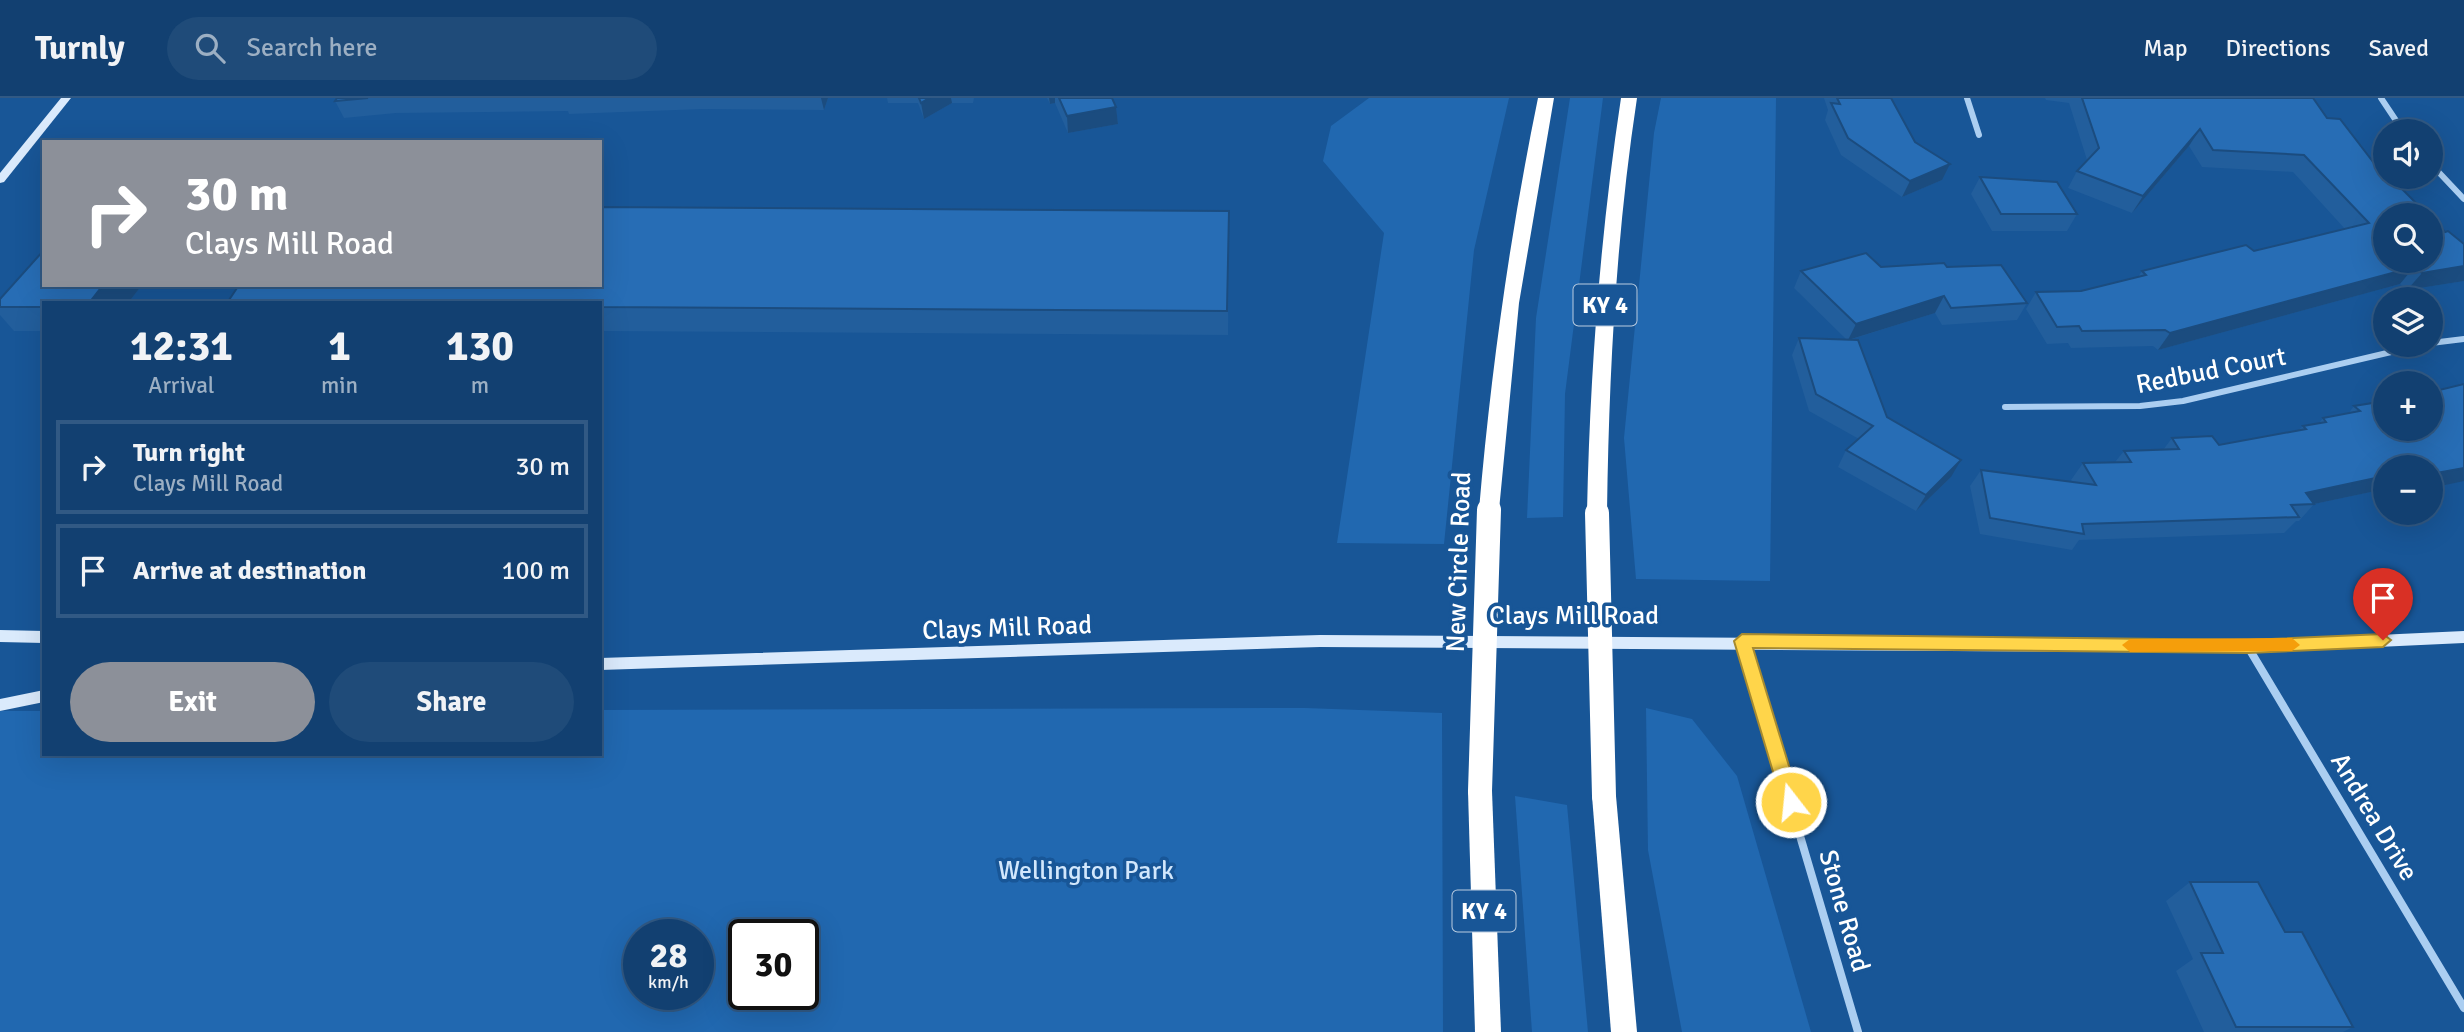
<!DOCTYPE html>
<html lang="en">
<head>
<meta charset="utf-8">
<style>
	:root { --surface:#124071; --page:#1f4b79; --text:#f1f3f6; --muted:#9cafc3; --line:#315984; --accent:#8c9099 }
	body { margin:0; font-family:Signika,sans-serif; background:var(--page); color:var(--text); height:100vh; display:flex; flex-direction:column; font-size:26px; white-space:nowrap }
	* { box-sizing:border-box; margin:0 }
	p { font-size:23px; color:var(--muted) }
	.icon { flex:none; width:38px; height:38px; fill:none; stroke:currentColor; stroke-width:2; stroke-linecap:round; stroke-linejoin:round }
	.map { position:relative; flex:1; overflow:hidden }
	.drawer { position:absolute; left:42px; top:203px; width:560px; height:455px; display:flex; flex-direction:column; background:var(--surface); border-radius:0px; box-shadow:0 7px 28px #0002,0 0 0 2px var(--line) }
	.drawer>* { flex:none }
	.banner { position:absolute; left:42px; top:42px; width:560px; height:147px; border-radius:0px; box-shadow:0 7px 28px #0002,0 0 0 2px var(--line); background:#8c9099; color:#fff; overflow:hidden }
	.controls { position:absolute; left:2373px; top:21px; display:grid; gap:14px }
	.controls a { display:grid; place-items:center; width:70px; height:70px; border-radius:50%; background:var(--surface); box-shadow:0 7px 28px #0002,0 0 0 2px var(--line); font-size:35px }
	.speed { position:absolute; left:623px; top:821px; display:flex; gap:14px; font-size:35px; font-weight:700; text-align:center }
	.speed>* { display:grid; place-content:center; width:91px; height:91px; border-radius:50%; background:var(--surface); box-shadow:0 7px 28px #0002,0 0 0 2px var(--line); line-height:1 }
	.speed small { font-size:18px; font-weight:400 }
	.speed .limit { border:4px solid #111; border-radius:10px; background:#fff; color:#111 }
	.pin { position:absolute; display:grid; place-items:center; width:60px; height:60px; color:#fff; margin:-72px -30px; border-radius:50% 50% 50% 0; rotate:-45deg; box-shadow:0 0 7px #0007 }
	.pin .icon { rotate:45deg }
	.me { position:absolute; width:77px; margin:-38px; rotate:344deg; stroke-linejoin:round; filter:drop-shadow(0 0 5px #0008) }
	.turn { display:flex; align-items:center; gap:24px; height:147px; padding:0 28px; font-size:32px }
	.turn .icon { width:91px; height:91px; stroke-width:2.5 }
	.turn b { display:block; font-size:49px; line-height:60px }
	.eta { display:flex; justify-content:space-evenly; align-items:center; height:119px; text-align:center }
	.eta b { font-size:42px; font-weight:700; line-height:49px }
	.button { display:flex; gap:14px; margin-top:auto; padding:14px 28px }
	.button a { flex:1; height:80px; border-radius:42px; background:var(--accent); color:#fff; font-size:28px; font-weight:700; line-height:80px; text-align:center }
	.button a+a { background:var(--page); color:var(--text) }
	ul { padding:0; list-style:none }
	li { display:flex; align-items:center; gap:21px; height:94px; margin:0 14px 10px; padding:0 14px; border:4px solid var(--line); border-radius:0px }
	li div { flex:1 }
	li b { display:block; font-size:26px }
	li em { font-style:normal }
	header { display:flex; align-items:center; gap:42px; box-sizing:border-box; height:98px; padding:0 35px; background:var(--surface); border-bottom:2px solid var(--line) }
	header strong { font-size:33px }
	nav { display:flex; gap:38px; margin-inline-start:auto; font-size:24px }
	.search { width:490px; height:63px; background:var(--page); display:flex; align-items:center; gap:18px; box-sizing:border-box; padding:0 24px; border-radius:38px; color:var(--muted); font-size:26px }
	.map>svg:first-child { display:block }
	.green { fill:#2168b0; fill-rule:evenodd }
	.lines { fill:none; stroke-linecap:round; stroke-linejoin:round }
	.street-far1 { stroke:#abcef1; stroke-width:6 }
	.street { stroke:#abcef1; stroke-width:8 }
	.secondary { fill:#daeafc; fill-rule:evenodd }
	.highway { fill:#fff; fill-rule:evenodd }
	.highway-bridge { stroke:#fff; stroke-width:24 }
	.wall { fill:#225e9c }
	.shaded-wall { fill:#1b4c7f }
	.building { fill:#276db5; stroke:#1b4c7f; stroke-width:2 }
	.route { fill:#ffd54a; stroke:#a68a30; stroke-width:2 }
	.slow { fill:#f59e0b }
	.labels { text-anchor:middle; dominant-baseline:central; stroke-width:7; stroke-linejoin:round; paint-order:stroke }
	.shield { fill:#185697; stroke:#bacce0; stroke-width:2 }
	.shield-label { font-size:24px; font-weight:bold; fill:#fff }
	.street-label { font-size:26px; fill:#fff; stroke:#185697 }
	.park-label { font-size:26px; fill:#d2e7fc; stroke:#185697 }
</style>
</head>
<body>
<header>
<strong>Turnly</strong>
<div class="search"><svg class="icon" aria-label="search" viewBox="0 0 24 24"><circle cx="10" cy="10" r="6"/><path d="M15 15l6 6"/></svg>Search here</div>
<nav><a>Map</a><a>Directions</a><a>Saved</a></nav>
</header>
<div class="map">
<svg width="2464" height="934" viewBox="0 0 2464 934">
	<rect width="100%" height="100%" fill="#185697"/>
	<g class="green">
		<polygon points="1369,0 1509,0 1474,152 1444,446 1337,445 1384,135 1323,63 1331,28"/>
		<polygon points="1570,0 1603,0 1565,296 1563,419 1527,420 1536,220"/>
		<polygon points="1661,0 1776,0 1770,483 1636,481 1624,340 1654,35"/>
		<path d="M1305,610L1442,615L1443,934H0V613H44V656H600V612ZM639,836H698V896H639ZM744,836H803V896H744Z"/>
		<polygon points="1646,610 1692,621 1737,678 1811,934 1682,934 1648,752"/>
		<polygon points="1515,698 1567,707 1588,934 1532,934"/>
	</g>
	<g class="lines">
		<g class="street-far1">
			<polyline points="1967,0 1979,37"/>
			<polyline points="2381,0 2403,33"/>
			<polyline points="2431,66 2464,101"/>
			<polyline points="2431,245 2464,241"/>
			<polyline points="2005,309 2140,308 2183,303 2421,247"/>
		</g>
		<g class="street">
			<polyline points="1743,545 1858,934"/>
			<polyline points="2248,549 2464,910"/>
		</g>
		<g class="secondary">
			<polygon points="61,0 71,0 4,84 0,85 0,75"/>
			<polygon points="0,532 44,533 44,545 0,544"/>
			<polygon points="2464,533 2464,545 2248,555 1320,549 600,572 600,560 1320,537 2248,543"/>
			<polygon points="44,592 44,604 0,613 0,601"/>
		</g>
		<g class="highway">
			<path d="M1538,0H1554L1519,205L1499,412L1496,417H1482L1479,412C1491,273 1510,136 1538,0Z"/>
			<path d="M1621,0H1637C1616,138 1609,276 1607,415L1604,420H1590L1587,415C1590,276 1600,138 1621,0Z"/>
			<polygon points="1480,682 1488,686 1492,693 1501,934 1475,934 1468,693 1472,686"/>
			<polygon points="1604,687 1612,691 1616,698 1637,934 1611,934 1592,698 1596,691"/>
		</g>
		<g class="highway-bridge">
			<polyline points="1597,415 1604,698"/>
			<polyline points="1480,693 1489,412"/>
		</g>
	</g>
	<g class="wall">
		<polygon points="337,0 828,0 824,12 703,11 569,16 568,13 396,15 344,20 335,3"/>
		<polygon points="887,0 974,0 973,5 952,5 924,21 918,5 888,5"/>
		<polygon points="1047,0 1112,0 1116,9 1118,26 1068,35 1055,5 1050,6"/>
		<polygon points="1824,0 1891,0 1915,44 1942,82 1902,99 1841,57 1825,22 1828,12"/>
		<polygon points="2045,0 2313,0 2327,20 2377,69 2445,134 2464,146 2464,183 2407,192 2400,186 2158,252 2153,248 2071,250 2068,245 2047,246 2026,211 2036,194 2081,193 2138,179 2142,173 2254,153 2345,131 2293,74 2202,69 2189,48 2132,115 2068,90 2077,73 2087,62 2069,5 2046,2"/>
		<polygon points="1980,79 2077,116 2067,133 1992,133 1971,96"/>
		<polygon points="1229,113 1228,237 600,233 600,205"/>
		<polygon points="1881,169 1947,169 2027,205 2017,222 1942,227 1935,215 1849,242 1887,319 1951,379 1916,413 1838,369 1846,352 1859,341 1809,313 1792,257 1799,240 1847,242 1794,190 1801,173"/>
		<polygon points="44,187 142,187 128,205 44,205 44,233 14,233 0,217 0,201"/>
		<polygon points="2354,308 2431,369 2385,369 2385,391 2314,406 2299,423 2296,423 2284,435 2079,442 2072,452 1980,436 1970,388 1981,372 2073,384 2071,382 2083,365 2115,364 2124,353 2163,352 2172,340 2219,347 2299,332 2303,328 2319,325 2323,320 2348,316"/>
		<polygon points="2190,784 2285,834 2353,929 2343,934 2204,934 2176,873 2193,861 2166,803"/>
	</g>
	<g class="shaded-wall">
		<polygon points="821,0 828,0 824,12"/>
		<polygon points="929,0 951,0 952,5 924,21 921,5"/>
		<polygon points="1049,0 1055,0 1055,5 1050,6"/>
		<polygon points="1116,9 1118,26 1068,35 1067,18"/>
		<polygon points="2200,31 2189,48 2132,115 2143,98"/>
		<polygon points="1950,66 1942,82 1902,99 1910,83"/>
		<polygon points="2464,168 2464,183 2407,192 2422,175"/>
		<polygon points="2414,169 2400,186 2158,252 2170,235"/>
		<polygon points="103,187 142,187 128,205 89,205"/>
		<polygon points="1944,198 1935,215 1848,242 1856,226"/>
		<polygon points="1961,362 1951,379 1916,413 1926,397"/>
		<polygon points="2464,370 2464,383 2431,390 2431,376"/>
		<polygon points="2385,378 2385,391 2314,406 2306,395"/>
	</g>
	<g class="building">
		<polygon points="337,0 368,0 335,3"/>
		<polygon points="919,0 929,0 921,5"/>
		<polygon points="1059,0 1112,0 1116,9 1067,18"/>
		<polygon points="1837,0 1891,0 1915,44 1950,66 1910,83 1848,40 1831,5 1840,6"/>
		<polygon points="2082,0 2313,0 2327,20 2340,21 2377,69 2381,69 2385,74 2385,79 2390,79 2428,117 2385,117 2385,163 2431,163 2431,120 2445,134 2448,133 2464,146 2464,168 2422,175 2414,169 2170,235 2165,232 2082,233 2079,228 2057,229 2036,194 2081,193 2146,177 2142,173 2246,147 2254,153 2369,125 2304,57 2213,52 2200,31 2143,98 2077,73 2099,50"/>
		<polygon points="1980,79 2057,84 2077,116 2001,116"/>
		<polygon points="600,109 1229,113 1227,213 600,209 600,205 227,205 239,187 600,187"/>
		<polygon points="44,152 44,187 103,187 89,205 44,205 44,209 0,209 0,201"/>
		<polygon points="1866,155 1881,169 1944,165 1947,169 2001,167 2027,205 1951,210 1944,198 1856,226 1801,173"/>
		<polygon points="1799,240 1858,242 1887,319 1961,362 1926,397 1846,352 1873,328 1816,296"/>
		<polygon points="2464,286 2464,370 2431,376 2431,369 2385,369 2385,378 2306,395 2314,406 2291,407 2299,419 2082,426 2084,436 1990,420 1981,372 2096,387 2083,365 2131,364 2124,353 2179,351 2172,340 2212,338 2219,347 2306,331 2303,328 2326,324 2323,320 2360,313 2354,308 2385,303 2385,331 2431,331 2431,294"/>
		<polygon points="2190,784 2258,784 2285,834 2302,834 2353,929 2236,929 2201,855 2223,855"/>
	</g>
	<polygon class="route" points="1742,536 2248,542 2383,536 2391,542 2383,549 2248,555 1753,550 1800,704 1797,710 1791,712 1784,710 1782,704 1734,543"/>
	<polygon class="slow" points="2292,540 2300,547 2292,553 2130,554 2122,547 2130,541"/>
	<g class="labels">
		<g class="shield">
			<rect x="1573.5" y="186.5" width="63" height="41" rx="5"/>
			<rect x="1452.5" y="792.5" width="63" height="41" rx="5"/>
		</g>
		<g class="shield-label">
			<text x="1605" y="207">KY 4</text>
			<text x="1484" y="813">KY 4</text>
		</g>
		<g class="street-label">
			<text transform="translate(2211 273) rotate(-11)">Redbud Court</text>
			<text transform="translate(1459 464) rotate(-88)">New Circle Road</text>
			<text x="1574" y="518">Clays Mill Road</text>
			<text transform="translate(1007 530) rotate(-2)">Clays Mill Road</text>
			<text transform="translate(2374 719) rotate(59)">Andrea Drive</text>
			<text transform="translate(1844 813) rotate(74)">Stone Road</text>
		</g>
		<g class="park-label">
			<text x="1086" y="773">Wellington Park</text>
		</g>
	</g>
</svg>
<div class="controls">
<a><svg class="icon" aria-label="sound" viewBox="0 0 24 24"><path d="M4 9h4l5-4v14l-5-4H4zM17 9q2 3 0 6"/></svg></a>
<a><svg class="icon" aria-label="search" viewBox="0 0 24 24"><circle cx="10" cy="10" r="6"/><path d="M15 15l6 6"/></svg></a>
<a><svg class="icon" aria-label="layers" viewBox="0 0 24 24"><path d="M12 4l9 5-9 5-9-5zM3 14l9 5 9-5"/></svg></a>
<a>+</a>
<a>−</a>
</div>
<div class="speed"><div>28<small>km/h</small></div><div class="limit">30</div></div>
<div class="pin" style="left:2383px;top:542px;background:#d93025"><svg class="icon" aria-label="arrive" viewBox="0 0 24 24"><path d="M6 21V4h12l-3 4 3 4H6"/></svg></div>
<svg class="me" style="left:1791px;top:704px" viewBox="-20 -20 40 40"><circle r="17" fill="#ffd54a" stroke="#fff" stroke-width="3"/><path d="M0-11L8 9 0 5-8 9z" fill="#fff"/></svg>
<div class="banner">
<div class="turn"><svg class="icon" aria-label="right" viewBox="0 0 24 24"><path d="M7 20v-9h11M14 6l5 5-5 5"/></svg><div><b>30 m</b>Clays Mill Road</div></div>
</div>
<section class="drawer">
<div class="eta">
<div><b>12:31</b><p>Arrival</p></div>
<div><b>1</b><p>min</p></div>
<div><b>130</b><p>m</p></div>
</div>
<ul>
<li><svg class="icon" aria-label="right" viewBox="0 0 24 24"><path d="M7 20v-9h11M14 6l5 5-5 5"/></svg><div><b>Turn right</b><p>Clays Mill Road</p></div><em>30 m</em></li>
<li><svg class="icon" aria-label="arrive" viewBox="0 0 24 24"><path d="M6 21V4h12l-3 4 3 4H6"/></svg><div><b>Arrive at destination</b></div><em>100 m</em></li>
</ul>
<div class="button"><a>Exit</a><a>Share</a></div>
</section>
</div>
</body>
</html>
